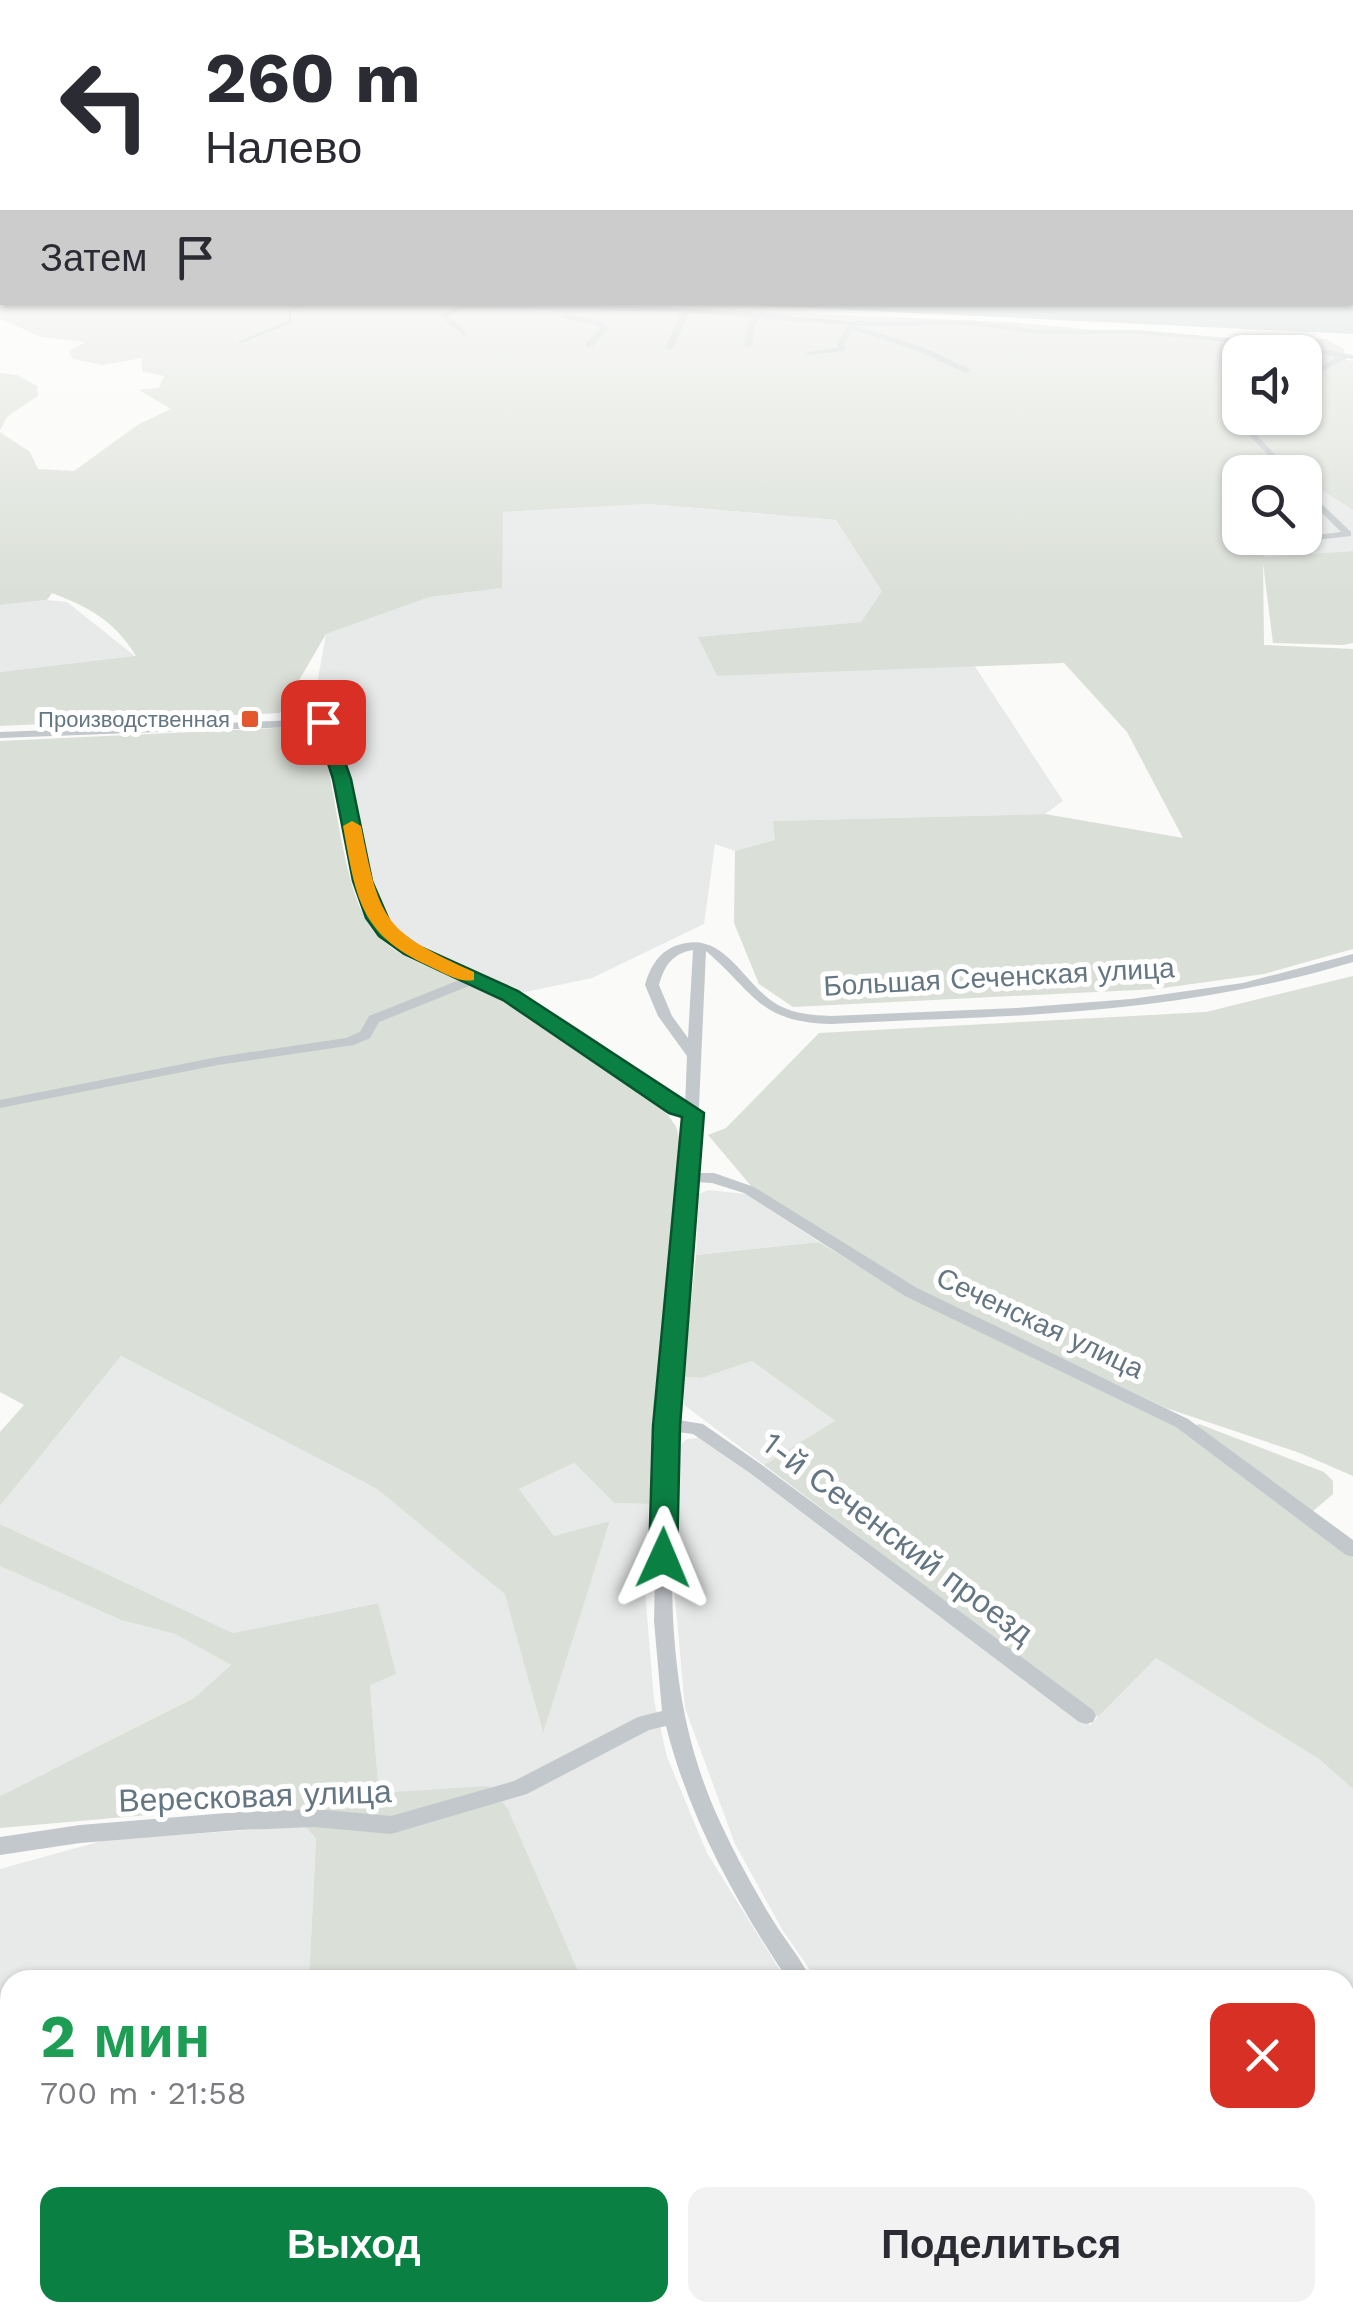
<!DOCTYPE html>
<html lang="ru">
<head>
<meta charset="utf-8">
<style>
	:root { --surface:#fff; --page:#f2f2f3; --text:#2b2b33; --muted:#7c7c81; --accent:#0b8043 }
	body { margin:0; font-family:"Work Sans",sans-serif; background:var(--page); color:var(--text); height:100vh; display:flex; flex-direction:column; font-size:38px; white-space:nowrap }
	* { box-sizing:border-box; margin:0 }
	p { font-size:32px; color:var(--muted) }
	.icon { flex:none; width:55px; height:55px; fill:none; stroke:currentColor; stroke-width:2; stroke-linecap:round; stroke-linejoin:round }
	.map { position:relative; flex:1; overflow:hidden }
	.details { position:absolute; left:0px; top:1970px; width:1355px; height:352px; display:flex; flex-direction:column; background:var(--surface); border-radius:30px 30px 0 0; box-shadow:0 2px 8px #0004 }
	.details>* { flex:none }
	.hud { position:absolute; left:0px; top:0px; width:1355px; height:305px; box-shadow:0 2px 8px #0004; background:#fff; color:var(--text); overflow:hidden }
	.fabs { position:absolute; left:1222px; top:335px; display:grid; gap:20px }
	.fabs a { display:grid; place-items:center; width:100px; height:100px; border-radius:20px; background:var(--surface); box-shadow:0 2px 8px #0004; font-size:50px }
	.pin { position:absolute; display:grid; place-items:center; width:85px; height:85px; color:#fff; margin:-42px; border-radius:20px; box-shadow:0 5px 15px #0006 }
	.me { position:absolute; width:110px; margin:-55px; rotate:1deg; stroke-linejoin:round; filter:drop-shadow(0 0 8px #0008) }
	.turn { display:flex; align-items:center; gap:35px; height:210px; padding:0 40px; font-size:45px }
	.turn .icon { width:130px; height:130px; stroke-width:2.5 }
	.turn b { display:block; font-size:70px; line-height:85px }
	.then { display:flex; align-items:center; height:95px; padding:0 40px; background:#0003; gap:20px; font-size:38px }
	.round { display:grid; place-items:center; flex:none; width:105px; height:105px; border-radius:20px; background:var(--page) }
	.overview { display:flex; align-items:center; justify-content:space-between; height:170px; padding:0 40px }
	h1 { font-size:60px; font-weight:700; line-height:75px; color:#1e9e55 }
	.primary-button { display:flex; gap:20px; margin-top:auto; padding:20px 40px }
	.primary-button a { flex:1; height:115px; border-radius:20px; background:var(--accent); color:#fff; font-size:40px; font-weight:700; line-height:115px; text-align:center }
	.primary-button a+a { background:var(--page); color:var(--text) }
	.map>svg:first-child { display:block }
	.built { fill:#e8e9e9 }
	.green { fill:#dadfd7; fill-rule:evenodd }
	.water { fill:#bbc7cb }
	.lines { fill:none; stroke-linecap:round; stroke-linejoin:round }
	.stream { stroke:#bbc7cb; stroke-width:2.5 }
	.minor { fill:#c3c8cc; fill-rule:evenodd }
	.route { fill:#0b8043; stroke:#07532c; stroke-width:2.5 }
	.slow { fill:#f59e0b }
	.poi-dot { fill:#e4572e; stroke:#fff; stroke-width:4 }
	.labels { text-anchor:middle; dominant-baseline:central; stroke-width:10; stroke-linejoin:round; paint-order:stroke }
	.far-poi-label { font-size:22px; fill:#657683; stroke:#fff; text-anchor:end }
	.street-label { font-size:28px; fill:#657683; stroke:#fff }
	.near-street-label { font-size:32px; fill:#657683; stroke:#fff }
</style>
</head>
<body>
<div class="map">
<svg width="1353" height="2322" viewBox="0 0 1353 2322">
	<rect width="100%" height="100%" fill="#fafaf8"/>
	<g class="built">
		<polygon points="1316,486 1353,510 1353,551 1264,557 1258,538 1305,538 1305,488"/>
		<polygon points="648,504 836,520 883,591 861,622 699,637 717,676 974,665 1063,801 1045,814 773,821 776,840 735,851 715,844 704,924 592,978 511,995 411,950 376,918 316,689 326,634 430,597 501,588 502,512"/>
		<polygon points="47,600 67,602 136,657 0,672 0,605"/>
		<polygon points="708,1190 746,1194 819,1242 696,1255 699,1194"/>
		<polygon points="121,1356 377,1489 506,1594 542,1730 610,1522 554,1536 519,1489 574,1463 614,1503 649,1504 645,1591 654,1700 667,1757 707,1853 786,1980 582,1980 508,1809 379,1794 370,1685 377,1603 233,1633 0,1524 0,1506"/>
		<polygon points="752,1361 836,1422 764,1465 684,1405 683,1377 702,1378"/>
		<polygon points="699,1438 751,1470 1090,1725 1156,1658 1319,1759 1353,1789 1353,2322 1076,2322 1068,2313 1345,2312 1345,1980 817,1980 783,1931 735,1844 685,1708 674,1586 678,1447 687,1439"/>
		<polygon points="0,1566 121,1620 175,1634 231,1665 194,1698 0,1796"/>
		<polygon points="305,1826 316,1837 309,1980 10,1980 10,2084 0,2045 0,1869 105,1840"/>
		<polygon points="1030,2312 1037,2322 612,2322 611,2313"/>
		<polygon points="68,2313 291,2313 290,2322 71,2322"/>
	</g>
	<g class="green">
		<path d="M0,296L2,302L624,306L1009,322L1208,340L1325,339L1343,348L1347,360L1353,361V510L1317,487L1305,488V472H1240V538H1258L1264,557L1353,551V643L1343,645L1273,643L1263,563L1264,645L1353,649V949L1264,974L1156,989L793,1007L759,984L734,923L735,851L775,840L773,821L1045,814L1183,838L1127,732L1064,663L717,676L698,637L861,622L882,591L836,520L648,504L503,512L502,588L430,597L326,634L280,713L0,726V672L136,656C114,620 90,608 52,593L47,600L0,605V432L30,452L38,469L74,471L139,424L171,409L139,390L159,388L164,376L142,371V358L103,365L73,359L69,351L85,342L41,337L0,319ZM1240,352H1305V418H1240Z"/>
		<polygon points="0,373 17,375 37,386 38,396 8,416 0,430"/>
		<path d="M298,727L321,737C337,790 342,896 376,934C403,964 451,973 485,988C527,1007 657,1088 676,1127C679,1133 679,1142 680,1149L649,1504L614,1503L574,1463L519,1489L554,1536L610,1521L543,1733L505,1594L377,1489L121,1356L0,1506V1432L24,1405L0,1392V741Z"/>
		<polygon points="1353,976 1353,1476 1300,1453 1166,1408 916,1289 752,1187 708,1135 726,1128 819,1033 1206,1012"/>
		<polygon points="819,1242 911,1298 1177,1426 1353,1558 1353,1789 1319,1759 1156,1658 1098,1717 764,1465 835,1421 752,1361 702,1378 683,1377 696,1255"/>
		<polygon points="1199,1424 1324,1472 1333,1481 1333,1494 1312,1512 1195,1426"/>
		<polygon points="0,1524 233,1633 378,1603 396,1674 370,1685 379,1793 489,1786 508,1809 582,1980 309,1980 316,1838 284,1803 0,1828 0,1796 194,1698 231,1665 175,1634 121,1620 0,1566"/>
		<polygon points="0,2045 10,2084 10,2312 68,2313 71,2322 0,2322"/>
		<polygon points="291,2313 611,2312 611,2322 290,2322"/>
	</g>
	<polygon class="water" points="1353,269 1353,334 702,303 1352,302"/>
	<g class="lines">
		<polyline class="stream" points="240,342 290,322 290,311 306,302"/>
		<g class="minor">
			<polygon points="464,304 676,308 756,314 760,312 764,314 849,321 972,321 1040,330 1137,330 1287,343 1353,355 1353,359 1346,358 1305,382 1305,376 1337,357 1287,347 1137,334 1040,334 972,325 855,326 921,346 969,369 970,371 966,373 915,350 852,330 845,343 845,351 808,355 804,353 838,347 837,343 848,325 760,319 756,323 752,345 748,347 744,345 748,323 752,318 689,313 673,348 669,350 665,348 681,313 676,312 465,308 449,316 467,333 468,335 464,337 440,316"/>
			<polygon points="564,314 602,321 609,328 592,347 586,347 586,343 601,328 596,325 561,318"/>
			<polygon points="1240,409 1240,418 1292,472 1284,472 1234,419 1236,412"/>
			<polygon points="1305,488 1351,532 1351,536 1280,544 1278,542 1283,539 1341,532 1305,496"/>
			<path d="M323,719L329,722C339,748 346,775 351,802C358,840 361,886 383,919C404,952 446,963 480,976C538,999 593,1037 643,1074C657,1084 670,1097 685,1107L687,1056L658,1016L645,985C650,967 659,951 678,945C725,929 743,985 778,1005C795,1014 812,1015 831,1016L1016,1008L1131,999L1243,983L1353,954V962C1207,1006 1066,1015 915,1020C887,1021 859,1023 831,1024C758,1022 755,993 706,951L696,1173H714L754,1187L917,1288L1188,1419L1353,1540V1557L1346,1555L1176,1427L905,1296L744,1193L712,1183L695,1182L678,1420L703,1424L762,1465L1093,1710L1096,1716L1093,1722L1086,1724L1079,1722L750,1473L693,1434L677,1432C670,1567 661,1695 720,1822C736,1856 754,1890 774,1922C786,1941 802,1960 811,1980H788C736,1902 689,1818 666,1726L649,1730L527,1794L391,1834L314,1827L239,1830L80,1843L0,1855V1837L80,1825L239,1812L314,1809L391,1816L514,1781L638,1717L662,1711L654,1621L658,1425L684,1115C661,1109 635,1081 615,1067C571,1036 525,1004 474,984L379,1022L370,1038L354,1045L218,1065L0,1108V1100L218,1057L346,1038L360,1032L369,1016L462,979C436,969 408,959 386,940C348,904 347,841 338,793C333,770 327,748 319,726L0,738V732ZM693,950L688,1038L672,1016L659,985C664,966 673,953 693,950Z"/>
			<polygon points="0,2200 9,2204 10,2207 10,2254 1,2250 0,2247"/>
			<polygon points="10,2303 10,2312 30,2312 28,2322 2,2322"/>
			<polygon points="1038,2312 1065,2312 1070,2322 1042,2322"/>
		</g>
	</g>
	<linearGradient id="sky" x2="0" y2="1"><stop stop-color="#96bcdc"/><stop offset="0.45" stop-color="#fdfdfc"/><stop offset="1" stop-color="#fdfdfc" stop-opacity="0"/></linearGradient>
	<rect width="1353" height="594" fill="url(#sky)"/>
	<polygon class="route" points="323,717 331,722 351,779 372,881 392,927 418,946 518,991 704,1113 680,1426 677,1558 673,1565 653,1565 649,1558 653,1426 682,1117 669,1113 503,1000 404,954 379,936 366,918 353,881 333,779 315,722"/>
	<path class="slow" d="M352,821L361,826C380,923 384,931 474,972V980C459,983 444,973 429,966C359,934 356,897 343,826Z"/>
	<rect class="poi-dot" x="240" y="709" width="20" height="20" rx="5"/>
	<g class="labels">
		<g class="far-poi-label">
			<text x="230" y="719">Производственная</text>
		</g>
		<g class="street-label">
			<text transform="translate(999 977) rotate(-3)">Большая Сеченская улица</text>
			<text transform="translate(1040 1323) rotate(25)">Сеченская улица</text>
		</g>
		<g class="near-street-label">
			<text transform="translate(898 1538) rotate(37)">1-й Сеченский проезд</text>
			<text transform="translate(255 1796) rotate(-2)">Вересковая улица</text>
		</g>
	</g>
</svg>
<div class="fabs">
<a><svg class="icon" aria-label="sound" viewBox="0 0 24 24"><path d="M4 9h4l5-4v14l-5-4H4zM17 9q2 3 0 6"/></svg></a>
<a><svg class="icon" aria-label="search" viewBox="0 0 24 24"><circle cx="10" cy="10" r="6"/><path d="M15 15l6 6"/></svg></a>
</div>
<div class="pin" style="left:323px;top:722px;background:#d93025"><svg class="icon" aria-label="arrive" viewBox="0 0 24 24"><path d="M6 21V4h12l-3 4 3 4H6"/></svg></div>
<svg class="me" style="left:663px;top:1558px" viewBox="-20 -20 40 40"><path d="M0-17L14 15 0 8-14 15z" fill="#0b8043" stroke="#fff" stroke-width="4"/></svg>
<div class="hud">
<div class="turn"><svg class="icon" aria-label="left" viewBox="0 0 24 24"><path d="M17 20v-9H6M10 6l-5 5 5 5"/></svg><div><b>260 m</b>Налево</div></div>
<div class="then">Затем<svg class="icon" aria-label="arrive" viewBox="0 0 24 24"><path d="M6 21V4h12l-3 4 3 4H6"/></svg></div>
</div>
<section class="details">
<div class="overview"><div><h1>2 мин</h1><p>700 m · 21:58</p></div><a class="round" style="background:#d93025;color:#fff"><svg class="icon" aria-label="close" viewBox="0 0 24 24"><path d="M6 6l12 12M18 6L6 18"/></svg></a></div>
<div class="primary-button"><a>Выход</a><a>Поделиться</a></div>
</section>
</div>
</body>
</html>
